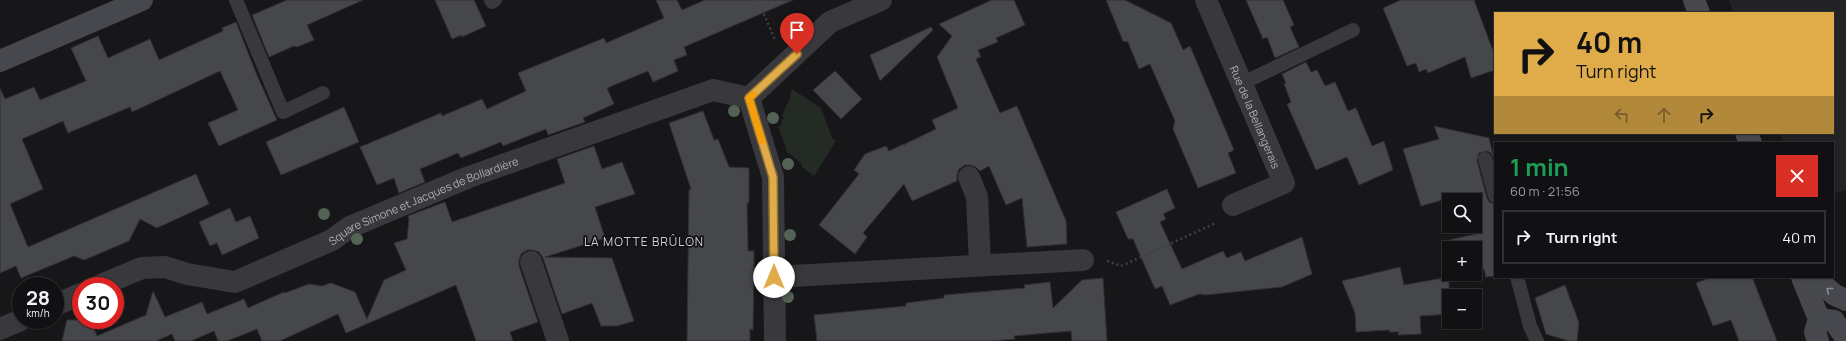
<!DOCTYPE html>
<html lang="en">
<head>
<meta charset="utf-8">
<style>
	:root { --surface:#111113; --page:#1a1a1c; --text:#f1f3f6; --muted:#9c9da0; --line:#303133 }
	body { margin:0; font-family:Manrope,sans-serif; background:var(--page); color:var(--text); height:100vh; display:flex; flex-direction:column; font-size:15px; white-space:nowrap }
	* { box-sizing:border-box; margin:0 }
	p { font-size:13px; color:var(--muted) }
	.icon { flex:none; width:22px; height:22px; fill:none; stroke:currentColor; stroke-width:2; stroke-linecap:round; stroke-linejoin:round }
	.map { position:relative; flex:1; overflow:hidden }
	.drawer { position:absolute; left:1494px; top:142px; width:340px; height:136px; display:flex; flex-direction:column; background:var(--surface); border-radius:0px; box-shadow:0 1px 3px #0004,0 0 0 1px var(--line) }
	.drawer>* { flex:none }
	.hud { position:absolute; left:1494px; top:12px; width:340px; height:122px; border-radius:0px; box-shadow:0 1px 3px #0004,0 0 0 1px var(--line); background:#dfac49; color:#111; overflow:hidden }
	.fabs { position:absolute; left:1442px; top:193px; display:grid; gap:8px }
	.fabs a { display:grid; place-items:center; width:40px; height:40px; border-radius:0px; background:var(--surface); box-shadow:0 1px 3px #0004,0 0 0 1px var(--line); font-size:20px }
	.speed { position:absolute; left:12px; top:277px; display:flex; gap:8px; font-size:20px; font-weight:700; text-align:center }
	.speed>* { display:grid; place-content:center; width:52px; height:52px; border-radius:50%; background:var(--surface); box-shadow:0 1px 3px #0004,0 0 0 1px var(--line); line-height:1 }
	.speed small { font-size:10px; font-weight:400 }
	.speed .limit { border:6px solid #d22; background:#fff; color:#111 }
	.pin { position:absolute; display:grid; place-items:center; width:34px; height:34px; color:#fff; margin:-41px -17px; border-radius:50% 50% 50% 0; rotate:-45deg; box-shadow:0 0 4px #0007 }
	.pin .icon { rotate:45deg }
	.me { position:absolute; width:44px; margin:-22px; rotate:0deg; stroke-linejoin:round; filter:drop-shadow(0 0 3px #0008) }
	.turn { display:flex; align-items:center; gap:14px; height:84px; padding:0 16px; font-size:18px }
	.turn .icon { width:52px; height:52px; stroke-width:2.5 }
	.turn b { display:block; font-size:28px; line-height:34px }
	.lanes { display:flex; align-items:center; height:38px; padding:0 16px; background:#0003; justify-content:center; gap:20px; direction:ltr }
	.lanes .off { opacity:.35 }
	.round { display:grid; place-items:center; flex:none; width:42px; height:42px; border-radius:0px; background:var(--page) }
	.summary { display:flex; align-items:center; justify-content:space-between; height:68px; padding:0 16px }
	h1 { font-size:24px; font-weight:700; line-height:30px; color:#1e9e55 }
	ul { padding:0; list-style:none }
	li { display:flex; align-items:center; gap:12px; height:54px; margin:0 8px 6px; padding:0 8px; border:2px solid var(--line); border-radius:0px }
	li div { flex:1 }
	li b { display:block; font-size:15px }
	li em { font-style:normal }
	.map>svg:first-child { display:block }
	.built { fill:#232326 }
	.green { fill:#242a24 }
	.building { fill:#46474b; stroke:#313135 }
	.lines { fill:none; stroke-linecap:round; stroke-linejoin:round }
	.path { stroke:#3f4044; stroke-width:2.5; stroke-dasharray:2 3; stroke-linecap:butt }
	.lane { stroke:#39393d; stroke-width:14 }
	.street { stroke:#39393d; stroke-width:22 }
	.secondary { stroke:#47484d; stroke-width:22 }
	.tree { fill:#536255 }
	.oneway { stroke:#888b92 }
	.route-casing { stroke:#91702f; stroke-width:10 }
	.route { stroke:#dfac49; stroke-width:7 }
	.slow { stroke:#f59e0b; stroke-width:7 }
	.labels { text-anchor:middle; dominant-baseline:central; stroke-width:3.5; stroke-linejoin:round; paint-order:stroke }
	.street-label { font-size:11px; fill:#abafb7; stroke:#121214 }
	.neighbourhood-label { font-size:12px; letter-spacing:1px; fill:#cbced4; stroke:#121214 }
</style>
</head>
<body>
<div class="map">
<svg width="1846" height="341" viewBox="0 0 1846 341">
	<rect width="100%" height="100%" fill="#171719"/>
	<polygon class="built" points="1729,0 1846,0 1846,190 1833,194 1833,143 1784,143 1780,133 1833,133 1833,13 1734,13"/>
	<polygon class="green" points="792,89 821,108 832,138 836,141 814,176 801,166 802,164 789,153 788,154 778,126 780,126 784,117 782,116 787,104 788,104"/>
	<g class="building">
		<polygon points="287,0 363,0 307,25 314,40 297,47 294,46 269,57 252,15"/>
		<polygon points="435,0 474,0 486,26 462,37 462,35 452,39"/>
		<polygon points="656,0 677,0 682,10 705,0 793,0 684,47 687,55 674,60 678,71 653,82 648,71 607,88 614,104 583,118 585,122 548,135 546,129 503,146 501,142 461,158 458,153 420,169 425,182 399,193 394,178 377,185 360,147 441,113 442,116 482,99 487,109 526,91 518,73 604,38 606,43 664,18"/>
		<polygon points="992,0 1014,0 1025,25 996,38 998,42 978,50 981,57 976,59 1000,113 1017,106 1066,221 1067,244 1027,247 1022,198 1006,205 989,166 980,171 976,167 970,165 965,165 959,169 957,175 957,181 912,201 904,184 863,233 867,237 855,254 819,225 859,174 854,170 865,154 886,146 889,151 904,144 906,146 905,144 936,129 932,120 958,108 937,57 952,36 939,24"/>
		<polygon points="1106,0 1125,0 1171,23 1183,50 1190,46 1234,150 1228,153 1236,173 1198,188 1173,129 1175,121 1150,64 1139,69 1128,42 1123,41"/>
		<polygon points="1246,0 1283,0 1294,25 1290,27 1299,47 1275,58 1267,37 1263,39"/>
		<polygon points="1401,0 1474,0 1495,56 1495,70 1471,78 1465,57 1428,73 1426,69 1419,72 1416,63 1407,66 1383,8"/>
		<polygon points="236,22 256,73 277,120 219,146 208,123 238,110 220,71 132,112 130,107 68,133 63,121 22,139 43,189 10,204 28,247 196,174 209,204 157,228 140,219 129,241 84,260 74,256 21,278 16,266 0,273 0,88 5,99 34,87 40,100 86,81 71,48 98,36 108,58 150,39 159,60 223,31 222,28"/>
		<polygon points="931,27 933,30 880,81 870,55"/>
		<polygon points="1306,62 1311,72 1317,70 1325,86 1335,82 1348,111 1356,108 1372,146 1384,141 1393,170 1359,185 1347,157 1316,170 1287,104 1291,102 1284,84 1286,83 1282,74"/>
		<polygon points="835,71 862,99 841,119 813,90"/>
		<polygon points="344,107 359,142 281,175 266,142"/>
		<polygon points="703,111 714,140 718,139 729,167 749,168 749,203 747,203 748,251 754,251 754,267 753,330 750,329 750,341 687,341 689,190 691,189 669,123"/>
		<polygon points="1434,126 1489,138 1495,163 1491,153 1487,151 1479,153 1477,161 1487,198 1489,202 1495,204 1495,276 1486,277 1484,269 1475,271 1475,248 1451,248 1449,240 1476,234 1474,226 1475,200 1469,200 1467,193 1421,206 1403,149 1439,139"/>
		<polygon points="594,146 602,169 622,162 635,194 595,207 605,238 545,257 612,258 634,321 617,326 601,326 592,303 562,314 543,258 539,252 533,250 527,250 521,254 519,260 519,266 538,322 510,332 513,341 476,341 456,285 346,333 338,314 280,341 262,341 257,329 227,341 218,341 214,331 191,341 175,341 172,334 156,341 62,341 67,320 90,320 97,336 146,315 153,291 165,317 202,302 207,314 244,299 248,308 284,292 285,293 309,284 322,286 331,283 355,292 367,319 384,280 406,270 394,243 407,239 409,220 408,216 445,202 452,222 565,183 557,159"/>
		<polygon points="1167,189 1175,208 1163,214 1166,219 1160,222 1182,269 1223,251 1227,258 1241,252 1245,261 1302,237 1312,274 1282,287 1205,295 1199,294 1170,305 1162,286 1155,289 1133,239 1128,239 1116,212"/>
		<polygon points="230,208 236,222 250,216 259,238 222,255 217,243 210,246 199,222"/>
		<polygon points="1449,254 1449,270 1445,255"/>
		<polygon points="1400,267 1404,285 1449,277 1449,314 1420,316 1421,334 1398,335 1399,332 1389,332 1389,330 1356,332 1355,313 1342,281"/>
		<polygon points="1712,277 1752,277 1777,341 1739,341 1731,320 1713,326 1696,283"/>
		<polygon points="1103,278 1107,341 1072,341 1071,331 1014,336 1015,339 991,341 817,341 814,315 906,306 906,303 944,298 944,295 1025,288 1024,285 1050,282 1053,308 1082,280"/>
		<polygon points="1565,285 1579,323 1577,341 1569,341 1546,334 1535,298"/>
	</g>
	<g class="lines">
		<g class="path">
			<polyline points="758,0 775,40"/>
			<polyline points="1107,261 1121,266 1216,223"/>
		</g>
		<g class="lane">
			<polyline points="236,0 283,112 323,93"/>
			<polyline points="491,0 492,2 495,0"/>
			<polyline points="1243,83 1353,30"/>
			<polyline points="1485,159 1495,196"/>
			<polyline points="1517,277 1530,326 1537,341"/>
		</g>
		<g class="street">
			<path id="s1" d="M1206,0L1284,183L1233,205"/>
			<polyline points="749,98 830,22 881,0"/>
			<polyline points="969,177 977,197 980,265"/>
			<polyline points="531,262 558,341"/>
			<polyline points="774,277 1083,260"/>
			<path id="s2" d="M99,286L142,268L165,267L187,274L235,282L332,240L350,227L469,177L713,90L749,98L773,177L775,341"/>
			<polyline points="55,305 81,294"/>
			<polyline points="0,329 21,320"/>
		</g>
		<g class="secondary">
			<polyline points="1694,0 1699,13"/>
			<polyline points="0,61 142,0"/>
			<polyline points="1746,133 1751,143"/>
			<polyline points="1802,277 1819,319 1815,332 1818,341"/>
			<polyline points="1813,277 1835,295 1846,300"/>
			<polyline points="1819,319 1834,321 1846,338"/>
		</g>
	</g>
	<g class="tree">
		<circle cx="734" cy="111" r="6"/>
		<circle cx="773" cy="118" r="6"/>
		<circle cx="788" cy="164" r="6"/>
		<circle cx="324" cy="214" r="6"/>
		<circle cx="790" cy="235" r="6"/>
		<circle cx="357" cy="239" r="6"/>
		<circle cx="788" cy="297" r="6"/>
	</g>
	<defs><path id="oneway-chevron" d="M-2-3.5L2.5 0L-2 3.5" fill="none" stroke-width="1.6" stroke-linecap="round" stroke-linejoin="round"/></defs>
	<use class="oneway" href="#oneway-chevron" transform="translate(1829 290) rotate(-141)"/>
	<g class="lines">
		<defs>
			<polyline id="route" points="774,277 773,177 749,98 797,54"/>
		</defs>
		<use href="#route" class="route-casing"/>
		<use href="#route" class="route"/>
		<polyline class="slow" points="753,95 749,98 762,141"/>
	</g>
	<g class="labels">
		<g class="street-label">
			<text stroke="none"><textPath href="#s1" startOffset="127">Rue de la Bellangerais</textPath></text>
			<text stroke="none"><textPath href="#s2" startOffset="347">Square Simone et Jacques de Bollardière</textPath></text>
		</g>
		<g class="neighbourhood-label">
			<text x="644" y="241">LA MOTTE BRÛLON</text>
		</g>
	</g>
</svg>
<div class="fabs">
<a><svg class="icon" aria-label="search" viewBox="0 0 24 24"><circle cx="10" cy="10" r="6"/><path d="M15 15l6 6"/></svg></a>
<a>+</a>
<a>−</a>
</div>
<div class="speed"><div>28<small>km/h</small></div><div class="limit">30</div></div>
<div class="pin" style="left:797px;top:54px;background:#d93025"><svg class="icon" aria-label="arrive" viewBox="0 0 24 24"><path d="M6 21V4h12l-3 4 3 4H6"/></svg></div>
<svg class="me" style="left:774px;top:277px" viewBox="-20 -20 40 40"><circle r="19" fill="#fff"/><path d="M0-13L10 11 0 6-10 11z" fill="#dfac49"/></svg>
<div class="hud">
<div class="turn"><svg class="icon" aria-label="right" viewBox="0 0 24 24"><path d="M7 20v-9h11M14 6l5 5-5 5"/></svg><div><b>40 m</b>Turn right</div></div>
<div class="lanes"><svg class="icon off" aria-label="left" viewBox="0 0 24 24"><path d="M17 20v-9H6M10 6l-5 5 5 5"/></svg><svg class="icon off" aria-label="ahead" viewBox="0 0 24 24"><path d="M12 20V5M6 11l6-6 6 6"/></svg><svg class="icon" aria-label="right" viewBox="0 0 24 24"><path d="M7 20v-9h11M14 6l5 5-5 5"/></svg></div>
</div>
<section class="drawer">
<div class="summary"><div><h1>1 min</h1><p>60 m · 21:56</p></div><a class="round" style="background:#d93025;color:#fff"><svg class="icon" aria-label="close" viewBox="0 0 24 24"><path d="M6 6l12 12M18 6L6 18"/></svg></a></div>
<ul>
<li><svg class="icon" aria-label="right" viewBox="0 0 24 24"><path d="M7 20v-9h11M14 6l5 5-5 5"/></svg><div><b>Turn right</b></div><em>40 m</em></li>
</ul>
</section>
</div>
</body>
</html>
